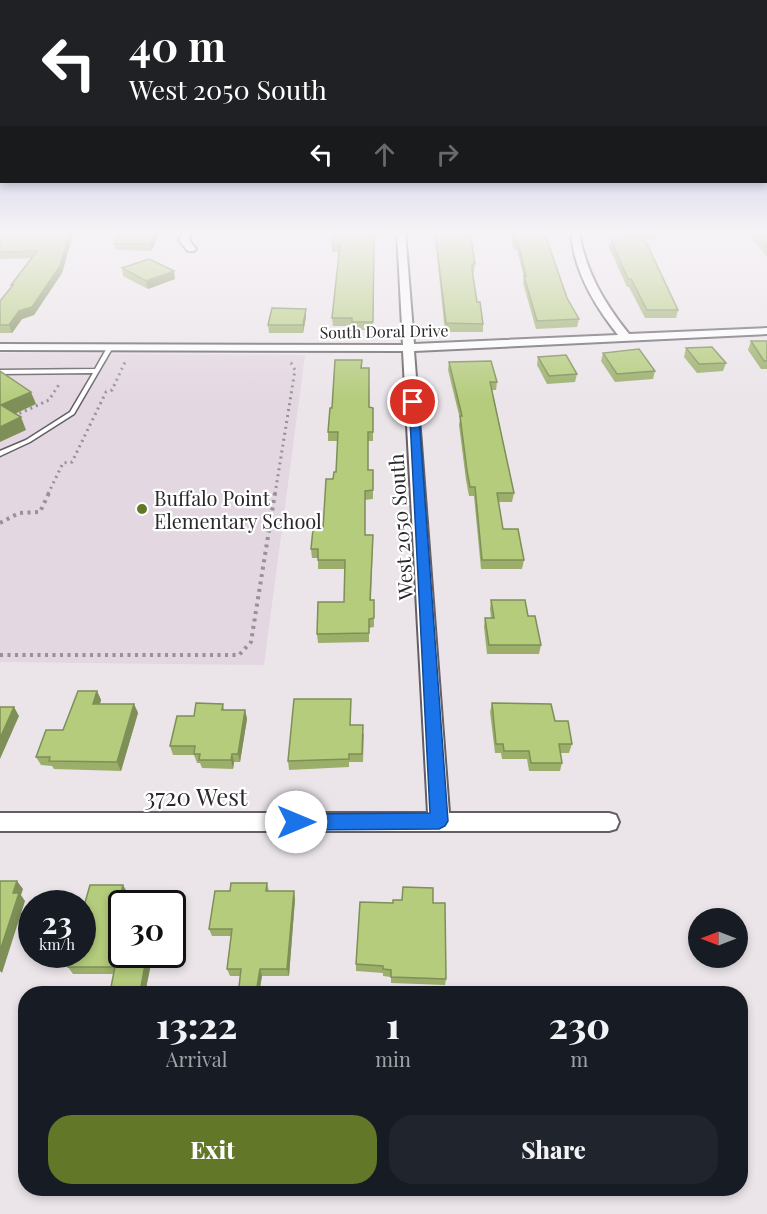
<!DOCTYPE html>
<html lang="en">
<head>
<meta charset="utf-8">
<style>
	:root { --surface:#171b24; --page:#20242c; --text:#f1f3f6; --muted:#9ea1a6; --accent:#627727 }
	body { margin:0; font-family:"Playfair Display",serif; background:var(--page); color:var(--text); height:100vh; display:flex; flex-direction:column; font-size:22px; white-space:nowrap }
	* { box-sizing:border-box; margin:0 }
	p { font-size:20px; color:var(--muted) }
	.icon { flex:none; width:33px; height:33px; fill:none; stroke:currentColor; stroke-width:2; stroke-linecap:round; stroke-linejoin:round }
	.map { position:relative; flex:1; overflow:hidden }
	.side { position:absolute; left:18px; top:986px; width:730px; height:210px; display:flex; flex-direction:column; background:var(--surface); border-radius:24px; box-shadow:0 3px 9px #0003 }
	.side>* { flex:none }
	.top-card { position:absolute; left:0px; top:0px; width:768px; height:183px; box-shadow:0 3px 9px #0003; background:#202124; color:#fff; overflow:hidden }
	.needle { width:39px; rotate:270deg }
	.fabs { position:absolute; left:688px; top:908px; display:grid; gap:12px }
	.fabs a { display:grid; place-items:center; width:60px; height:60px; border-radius:50%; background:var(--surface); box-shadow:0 3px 9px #0003; font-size:30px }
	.speed { position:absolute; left:18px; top:890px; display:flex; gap:12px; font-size:30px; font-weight:700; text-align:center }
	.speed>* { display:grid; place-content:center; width:78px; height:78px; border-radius:50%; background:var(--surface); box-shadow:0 3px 9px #0003; line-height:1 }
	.speed small { font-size:15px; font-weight:400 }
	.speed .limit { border:3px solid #111; border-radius:9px; background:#fff; color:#111 }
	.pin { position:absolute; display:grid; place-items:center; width:51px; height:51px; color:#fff; margin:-26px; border:3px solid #fff; border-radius:50%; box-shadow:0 2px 6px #0007 }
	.me { position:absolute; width:66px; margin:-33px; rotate:90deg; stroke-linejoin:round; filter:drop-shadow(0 0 4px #0008) }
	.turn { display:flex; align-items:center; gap:21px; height:126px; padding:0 30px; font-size:27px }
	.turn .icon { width:78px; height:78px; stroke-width:2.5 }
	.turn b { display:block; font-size:42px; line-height:51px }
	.lanes { display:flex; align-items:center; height:57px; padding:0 30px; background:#0003; justify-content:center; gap:30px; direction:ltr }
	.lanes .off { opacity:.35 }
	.eta { display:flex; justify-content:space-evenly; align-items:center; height:102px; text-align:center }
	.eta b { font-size:36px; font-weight:800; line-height:42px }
	.button { display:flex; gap:12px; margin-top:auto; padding:12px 30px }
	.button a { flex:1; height:69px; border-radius:24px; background:var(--accent); color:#fff; font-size:24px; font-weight:800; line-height:69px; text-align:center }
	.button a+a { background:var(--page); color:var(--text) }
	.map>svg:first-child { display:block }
	.built { fill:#e3d7e1 }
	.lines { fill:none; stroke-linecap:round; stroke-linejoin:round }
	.lane-casing { stroke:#645f64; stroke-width:3 }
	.street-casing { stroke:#645f64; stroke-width:4 }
	.path-far1 { stroke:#969295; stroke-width:3; stroke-dasharray:2 4; stroke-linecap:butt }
	.path { stroke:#969295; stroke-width:4; stroke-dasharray:3 4.5; stroke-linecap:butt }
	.lane { fill:#fff; fill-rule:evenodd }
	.street { fill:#fff; fill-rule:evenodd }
	.wall { fill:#9baf6b }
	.shaded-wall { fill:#7e8f57 }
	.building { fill:#b4cc7c; stroke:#7e8f57; stroke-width:1.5 }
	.route { fill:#1a73e8; stroke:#114b97; stroke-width:1.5 }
	.poi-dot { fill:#627727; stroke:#fff; stroke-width:2 }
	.labels { text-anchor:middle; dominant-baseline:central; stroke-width:4.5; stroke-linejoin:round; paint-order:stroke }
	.far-street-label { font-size:16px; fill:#2a282a; stroke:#fff }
	.poi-label { font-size:20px; fill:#2a282a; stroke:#fff; text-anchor:start }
	.street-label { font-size:20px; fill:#2a282a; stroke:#fff }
	.near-street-label { font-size:24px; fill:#2a282a; stroke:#fff }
</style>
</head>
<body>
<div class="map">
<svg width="767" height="1214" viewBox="0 0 767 1214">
	<rect width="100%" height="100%" fill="#ebe5ea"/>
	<polygon class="built" points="0,353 305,355 264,665 0,662"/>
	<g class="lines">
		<defs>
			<polygon id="lane" points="108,346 113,347 74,414 30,442 0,456 0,451 26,440 70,412 93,373 0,374 0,370 95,369"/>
			<g id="street">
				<polygon points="184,231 192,231 189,240 196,249 194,251 188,251 179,240"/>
				<path d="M397,231H405L414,344L618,335C594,305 573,270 571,231H579C585,271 604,303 629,334L767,328V334L414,351L449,813H609L616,815L619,822L616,829L609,831H0V813H428L403,351L0,350V344L403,345Z"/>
			</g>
		</defs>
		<use href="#lane" class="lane-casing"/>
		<use href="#street" class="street-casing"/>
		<g class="path-far1">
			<polyline points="14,416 49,400 60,383"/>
			<polyline points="48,494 63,463 72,462 106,392 112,390 126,360"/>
			<polyline points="275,494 295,370 291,363 287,362"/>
		</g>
		<g class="path">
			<polyline points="0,523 19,513 40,512 49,493"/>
			<polyline points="0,655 239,655 251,642 275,493"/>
		</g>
		<use href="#lane" class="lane"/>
		<use href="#street" class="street"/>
	</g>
	<g class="wall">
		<polygon points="0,231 74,231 62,273 34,315 22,319 12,333 0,333 0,301 12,287 11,285 31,258 0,259"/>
		<polygon points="161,231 151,251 116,250 114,244"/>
		<polygon points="374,231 373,330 352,330 352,326 333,326 332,318 339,252 332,252 332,245"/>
		<polygon points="435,231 475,264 474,272 473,272 477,302 483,324 483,332 445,332 435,237"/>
		<polygon points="509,231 542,231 567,298 579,319 577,327 536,329 523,283 524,277 517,250 514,250"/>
		<polygon points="619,231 656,231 657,233 655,240 645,240 678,310 676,318 645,318 629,287 627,287 609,247 611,240 623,240"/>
		<polygon points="746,231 767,231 767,257"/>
		<polygon points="122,268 175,279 148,289 123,276"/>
		<polygon points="306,317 303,333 269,333 268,325"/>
		<polygon points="751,341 767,341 767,369 761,369 748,350"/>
		<polygon points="686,348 726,363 723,371 697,373 684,357"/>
		<polygon points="603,353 655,371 653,379 615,382 601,361"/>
		<polygon points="538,357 577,374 575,382 547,384 537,365"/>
		<polygon points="362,360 362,368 369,407 373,408 373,441 368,441 368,470 373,470 373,499 365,500 365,535 373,535 371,600 374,600 374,627 369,628 369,642 318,643 317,634 344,602 345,569 318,569 318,558 312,558 311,549 323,529 333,479 336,472 338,441 328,441 328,432 332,408"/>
		<polygon points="449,362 497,382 496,390 492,390 514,493 512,502 499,502 503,529 524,560 522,569 481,569 474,496 469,496 466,480 459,425 460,419 448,370"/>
		<polygon points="491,600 528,616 541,645 539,654 487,654 484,627 485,618 491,618 490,609"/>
		<polygon points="97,691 101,700 100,704 134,704 138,713 121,771 54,769 52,766 41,765 36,757 63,730"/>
		<polygon points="492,703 555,721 572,744 569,753 560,753 562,763 560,771 529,771 527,759 502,759 501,753 495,753 490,712"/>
		<polygon points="223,704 224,710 245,710 247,719 240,762 234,762 233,769 202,768 200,763 197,763 194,755 173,755 170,746 194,716"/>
		<polygon points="351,708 350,725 364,734 363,762 349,762 349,767 289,770 288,761"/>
		<polygon points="267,883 269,891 295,899 289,976 262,976 259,993 241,993 239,987 240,976 230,976 227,969 231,936 212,936 209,929 230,891"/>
		<polygon points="127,892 122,954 153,954 145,993 110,993 114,974 73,974 68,967"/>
		<polygon points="393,903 433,903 446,979 445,985 391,983 391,977 383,976 383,973 356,971 356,964"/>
	</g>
	<g class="shaded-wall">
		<polygon points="70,231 74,231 62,273 34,315 22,319 12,333 9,325"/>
		<polygon points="156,231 161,231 151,251 150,244"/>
		<polygon points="174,271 175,279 148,289 146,281"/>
		<polygon points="306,309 306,317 303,333 303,325"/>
		<polygon points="31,392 36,404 6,418 1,405"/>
		<polygon points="21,417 26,430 0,442 0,427"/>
		<polygon points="97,691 101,700 97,713 93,704"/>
		<polygon points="134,704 138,713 121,771 117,762"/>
		<polygon points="14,707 19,716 0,759 0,738"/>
		<polygon points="245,710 247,719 240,762 238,754"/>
		<polygon points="232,754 234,762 233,769 231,760"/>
		<polygon points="17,881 23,889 21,895 25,901 2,973 0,971 0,951 13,893"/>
		<polygon points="123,885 127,892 124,903 120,897"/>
		<polygon points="294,891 295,899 289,976 287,969"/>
		<polygon points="147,954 153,954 145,993 140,993"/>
		<polygon points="260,969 262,976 259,993 257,987"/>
	</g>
	<g class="building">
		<polygon points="0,231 70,231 60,266 32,307 19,311 9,325 0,325 0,301 13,285 11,285 37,251 0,252"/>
		<polygon points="122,231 156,231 150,244 114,244"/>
		<polygon points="334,231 374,231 373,322 352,322 352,318 332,318 340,245 332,245"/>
		<polygon points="435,231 470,231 475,264 472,264 472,270 477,302 480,302 483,324 446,323"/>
		<polygon points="512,231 542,231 544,237 546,237 567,298 579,319 537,321 524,276 526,276 518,242 514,242"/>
		<polygon points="624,231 656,231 657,233 625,233"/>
		<polygon points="754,231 767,231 767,247"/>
		<polygon points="611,240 645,240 678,310 647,310 631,279 628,279"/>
		<polygon points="149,259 174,271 146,281 122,268"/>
		<polygon points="272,308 306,309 303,325 268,325"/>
		<polygon points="751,341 767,341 767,361 764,361"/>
		<polygon points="712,347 726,363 699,364 686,348"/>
		<polygon points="639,349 655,371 617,374 603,353"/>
		<polygon points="566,355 577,374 549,376 538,357"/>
		<polygon points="335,360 362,360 361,368 369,368 369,407 373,408 373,432 368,432 368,470 373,470 373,490 365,491 365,535 373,535 370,600 374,600 374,618 369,619 369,633 317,634 318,602 344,602 345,560 318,560 318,549 311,549 313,529 323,529 326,479 333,479 334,472 336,472 338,432 328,432 330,408 332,408"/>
		<polygon points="491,361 497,382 490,382 514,493 497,493 503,529 518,529 524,560 482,560 475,487 470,487 467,471 460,416 462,416 449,362"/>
		<polygon points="0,371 31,392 1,405 21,417 0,427"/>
		<polygon points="491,600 525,600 528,616 535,616 541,645 489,645 485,618 494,618"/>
		<polygon points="78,691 97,691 93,704 134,704 117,762 49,761 50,757 36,757 46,730 63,730"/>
		<polygon points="294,699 351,699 350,725 363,725 362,754 349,754 349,759 288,761"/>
		<polygon points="196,703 223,704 222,710 245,710 238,754 232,754 231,760 199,760 200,754 194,754 195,746 170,746 177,716 194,716"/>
		<polygon points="492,703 551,704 555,721 568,721 572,744 559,744 562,763 531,763 529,751 504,751 503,744 496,744"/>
		<polygon points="0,707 14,707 0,738"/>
		<polygon points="0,881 17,881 13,893 19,893 0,951"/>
		<polygon points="231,883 267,883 266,891 294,891 287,969 260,969 257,987 239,987 241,969 227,969 232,929 209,929 215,891 230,891"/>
		<polygon points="90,885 123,885 120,897 159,897 158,903 122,903 122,954 147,954 140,992 110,992 115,967 68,967 71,954 82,954 82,906 84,906"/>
		<polygon points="403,887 433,888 433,903 445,903 446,979 391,977 391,970 383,969 383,966 356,964 360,902 393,903 393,900 402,900"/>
	</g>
	<linearGradient id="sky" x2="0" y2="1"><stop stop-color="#959dd3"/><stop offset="0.58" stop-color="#f6f3f6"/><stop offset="1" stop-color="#f6f3f6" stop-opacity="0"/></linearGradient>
	<rect width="767" height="401" fill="url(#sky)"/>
	<polygon class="route" points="409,400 418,402 448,821 445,826 439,829 296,830 289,827 287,822 289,816 296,814 430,813"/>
	<circle class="poi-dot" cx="142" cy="509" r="6"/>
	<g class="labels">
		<g class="far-street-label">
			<text transform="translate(384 331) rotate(-1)">South Doral Drive</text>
		</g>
		<g class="poi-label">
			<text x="154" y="497">Buffalo Point<tspan x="154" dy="23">Elementary School</tspan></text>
		</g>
		<g class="street-label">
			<text transform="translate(400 527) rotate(-94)">West 2050 South</text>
		</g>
		<g class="near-street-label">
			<text x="196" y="796">3720 West</text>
		</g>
	</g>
</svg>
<div class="fabs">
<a><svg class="needle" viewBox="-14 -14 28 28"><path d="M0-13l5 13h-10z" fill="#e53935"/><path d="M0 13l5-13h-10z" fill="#9ea1a6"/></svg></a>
</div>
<div class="speed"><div>23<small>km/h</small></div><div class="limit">30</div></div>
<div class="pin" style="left:413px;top:402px;background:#d93025"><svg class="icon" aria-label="arrive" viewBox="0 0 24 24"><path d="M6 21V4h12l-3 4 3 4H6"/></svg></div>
<svg class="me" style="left:296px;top:822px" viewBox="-20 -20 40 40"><circle r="19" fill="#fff"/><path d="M0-13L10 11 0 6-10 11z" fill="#1a73e8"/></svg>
<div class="top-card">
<div class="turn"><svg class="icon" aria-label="left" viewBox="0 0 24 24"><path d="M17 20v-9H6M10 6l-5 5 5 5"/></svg><div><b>40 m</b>West 2050 South</div></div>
<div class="lanes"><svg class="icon" aria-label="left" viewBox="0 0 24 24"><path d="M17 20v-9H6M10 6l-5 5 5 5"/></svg><svg class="icon off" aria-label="ahead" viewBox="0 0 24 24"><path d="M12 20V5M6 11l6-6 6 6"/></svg><svg class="icon off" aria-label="right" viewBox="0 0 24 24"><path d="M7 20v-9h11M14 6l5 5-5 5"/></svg></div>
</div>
<section class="side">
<div class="eta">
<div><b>13:22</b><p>Arrival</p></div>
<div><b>1</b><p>min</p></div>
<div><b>230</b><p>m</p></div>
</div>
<div class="button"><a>Exit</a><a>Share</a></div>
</section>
</div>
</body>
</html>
